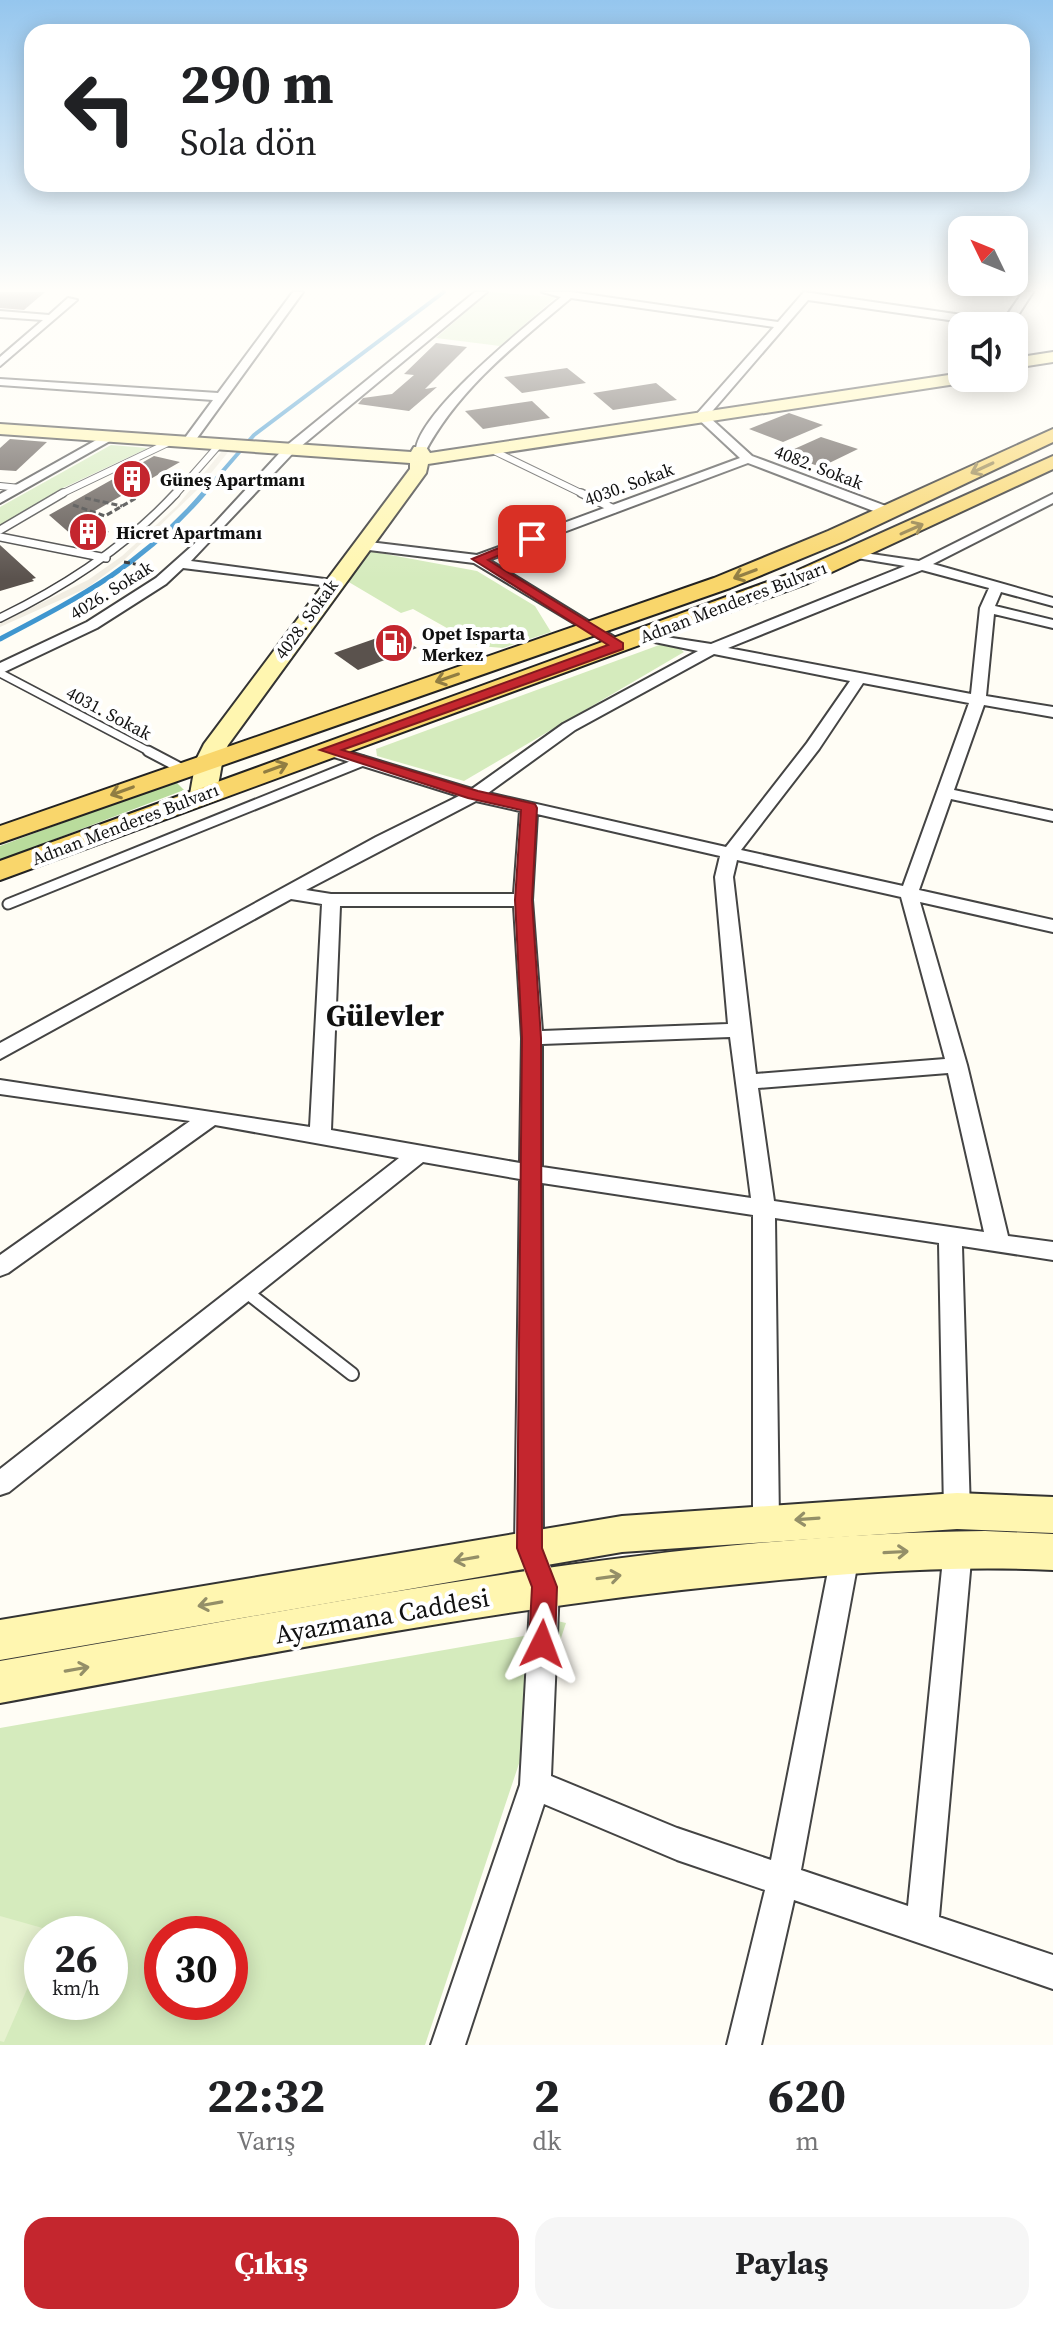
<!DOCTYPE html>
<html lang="tr">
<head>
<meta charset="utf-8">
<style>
	:root { --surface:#fff; --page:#f6f6f6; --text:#202124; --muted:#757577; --accent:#c4262e }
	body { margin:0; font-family:"Source Serif 4",serif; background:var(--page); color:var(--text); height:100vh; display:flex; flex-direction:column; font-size:30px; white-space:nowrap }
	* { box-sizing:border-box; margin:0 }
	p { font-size:26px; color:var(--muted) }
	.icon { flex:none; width:44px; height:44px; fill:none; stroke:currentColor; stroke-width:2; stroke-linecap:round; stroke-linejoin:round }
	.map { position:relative; height:2045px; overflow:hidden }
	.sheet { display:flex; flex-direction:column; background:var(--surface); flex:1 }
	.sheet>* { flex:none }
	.banner { position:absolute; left:24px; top:24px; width:1006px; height:168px; border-radius:24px; box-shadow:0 4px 20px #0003; background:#fff; color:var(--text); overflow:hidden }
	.needle { width:52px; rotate:313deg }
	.controls { position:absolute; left:948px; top:216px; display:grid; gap:16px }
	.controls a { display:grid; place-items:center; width:80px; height:80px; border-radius:16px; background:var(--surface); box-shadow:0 4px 20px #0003; font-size:40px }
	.speed { position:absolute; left:24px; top:1916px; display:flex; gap:16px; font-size:40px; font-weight:700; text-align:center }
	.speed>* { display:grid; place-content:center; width:104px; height:104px; border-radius:50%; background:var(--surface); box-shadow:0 4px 20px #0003; line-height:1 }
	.speed small { font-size:20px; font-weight:400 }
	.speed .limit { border:12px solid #d22; background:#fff; color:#111 }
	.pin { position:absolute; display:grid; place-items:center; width:68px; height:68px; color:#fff; margin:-34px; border-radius:16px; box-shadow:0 4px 12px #0006 }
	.me { position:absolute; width:88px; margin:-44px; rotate:3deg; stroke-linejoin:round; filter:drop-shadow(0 0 6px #0008) }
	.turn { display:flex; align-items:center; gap:28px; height:168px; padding:0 24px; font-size:36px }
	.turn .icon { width:104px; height:104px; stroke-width:2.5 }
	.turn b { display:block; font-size:56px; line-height:68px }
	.eta { display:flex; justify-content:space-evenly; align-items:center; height:136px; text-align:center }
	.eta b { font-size:48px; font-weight:700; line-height:56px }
	.cta { display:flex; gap:16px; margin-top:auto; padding:16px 24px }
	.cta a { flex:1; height:92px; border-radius:24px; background:var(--accent); color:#fff; font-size:32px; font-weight:700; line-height:92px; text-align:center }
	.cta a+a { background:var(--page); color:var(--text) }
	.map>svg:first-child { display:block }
	.green { fill:#d5ebbd; fill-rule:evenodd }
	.forest { fill:#b9dc9c }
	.pitch { fill:#e6f2cf }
	.plaza { fill:#f1ede2 }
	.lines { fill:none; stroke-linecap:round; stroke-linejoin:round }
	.stream-far1 { stroke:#3f96cf; stroke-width:4 }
	.stream { stroke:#3f96cf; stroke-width:5 }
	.building { fill:#5a524d }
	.lane-far3-casing { stroke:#444; stroke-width:8 }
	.lane-far2-casing { stroke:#444; stroke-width:10 }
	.lane-far1-casing { stroke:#444; stroke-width:13 }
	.lane-casing { stroke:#444; stroke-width:16 }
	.street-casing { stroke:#444; stroke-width:4 }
	.secondary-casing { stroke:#333; stroke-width:4 }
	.primary-casing { stroke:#222; stroke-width:4 }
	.path { stroke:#333; stroke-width:3; stroke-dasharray:6 3; stroke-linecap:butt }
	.lane-far3 { stroke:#fff; stroke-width:6 }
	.lane-far2 { stroke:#fff; stroke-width:7 }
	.lane-far1 { stroke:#fff; stroke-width:9 }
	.lane { stroke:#fff; stroke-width:12 }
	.street { fill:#fff; fill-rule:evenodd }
	.secondary { fill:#fff6b0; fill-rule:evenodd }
	.primary { fill:#f9d66b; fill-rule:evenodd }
	.oneway { stroke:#917d42 }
	.oneway2 { stroke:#948f68 }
	.route { fill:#c4262e; stroke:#7f191e; stroke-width:2 }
	.labels { text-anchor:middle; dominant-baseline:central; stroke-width:8; stroke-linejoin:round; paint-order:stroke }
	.far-street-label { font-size:18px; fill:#111; stroke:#fff }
	.far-poi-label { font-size:18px; font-weight:bold; fill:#111; stroke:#fff; text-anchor:start }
	.near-street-label { font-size:26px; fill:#111; stroke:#fff }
	.district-label { font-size:30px; font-weight:bold; fill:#111; stroke:#fff }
</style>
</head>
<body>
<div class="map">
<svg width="1053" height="2045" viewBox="0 0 1053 2045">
	<rect width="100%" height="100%" fill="#fffdf5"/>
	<g class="green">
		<polygon points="489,292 556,297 500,346 436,338"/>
		<polygon points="111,445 148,448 63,488 0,525 0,507"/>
		<polygon points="369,551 477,571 535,606 551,632 503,648 479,646 413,609 401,613 347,581"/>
		<polygon points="662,644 678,647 684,652 464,781 377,756 376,749"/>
		<path d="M553,1620L566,1623L425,2045H0V1728L535,1634ZM42,1934H110V2002H42ZM162,1934H230V2002H162Z"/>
	</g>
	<polygon class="forest" points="170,783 177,783 184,790 0,860 0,846"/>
	<polygon class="pitch" points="0,1916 53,1931 51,1934 42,1934 42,1955 4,2042 0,2041"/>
	<polygon class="plaza" points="223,450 229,451 198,489 123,561 87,588 0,627 0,623 88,580 122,556 177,506"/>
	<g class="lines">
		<polyline class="stream-far1" points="202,495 254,435 444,292"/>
		<path class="stream" d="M0,639C82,596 142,565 204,493"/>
	</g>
	<g class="building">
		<polygon points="0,292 45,292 24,310 0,308"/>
		<polygon points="436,343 467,347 425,389 437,387 409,411 358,404 363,398 392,394 414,375 404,374"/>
		<polygon points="567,368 586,383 522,393 504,377"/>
		<polygon points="656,383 677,400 613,410 593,393"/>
		<polygon points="532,401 550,418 483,429 465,411"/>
		<polygon points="789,413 823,425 783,442 749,429"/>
		<polygon points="821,437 858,449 821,467 783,454"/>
		<polygon points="10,439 47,442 16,471 0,470 0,448"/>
		<polygon points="154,456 180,462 88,515 109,532 105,533 108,535 81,543 49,515"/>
		<polygon points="0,545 36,578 32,579 34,581 0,591"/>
		<polygon points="394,632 417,648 358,670 334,653"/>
	</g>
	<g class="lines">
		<defs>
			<g id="lane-far3">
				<polyline points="494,451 585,495"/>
				<polyline points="0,486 20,488"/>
				<polyline points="59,495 172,441"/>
				<polyline points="175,495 219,445"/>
			</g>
			<g id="lane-far2">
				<polyline points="581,493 614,509"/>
				<polyline points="0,530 63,493"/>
				<polyline points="0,537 106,558"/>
				<path d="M0,618C66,586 126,547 176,493"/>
				<polyline points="0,673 152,753"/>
			</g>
			<g id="lane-far1">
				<polyline points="148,751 186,771"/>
				<polyline points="8,904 363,761"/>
			</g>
			<polyline id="lane" points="244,1290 352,1374"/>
			<g id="street">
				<polygon points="293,292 303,292 192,445 182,442 213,400 0,385 0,379 218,393"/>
				<polygon points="475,292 487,292 294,452 191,561 332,580 339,584 337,587 183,568 166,584 97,628 0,674 0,663 87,622 156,578 202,537 286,446"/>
				<path d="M542,292H571L778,322L804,292L1003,321L1023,292H1033L1011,326H991L808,300L708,416L752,456L894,509V515H884L748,463L489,560L624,643V649L619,650L474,563L361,549L354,545L361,541L477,555L740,458L695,416L774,327L571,298C516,344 457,390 424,454H416C411,417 531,322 561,297Z"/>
				<polygon points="68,298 77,300 0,366 0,357 43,320 0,317 0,311 49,315"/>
				<polygon points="107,434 117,437 0,503 0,494"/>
				<path d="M1053,494V503L933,564L1053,598V606L1001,592L995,606L1053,620V628L994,614L986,696L1053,707V717L984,705L954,790L1053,811V821L951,799L919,890L1053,920V932L920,902L967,1065L1008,1236L1053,1242V1260L962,1246L970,1511L966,1519L957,1523L948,1519L944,1511L939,1243L775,1218L779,1522L776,1530L766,1534L756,1530L753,1522V1215L542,1183L543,1548L559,1587L551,1776L677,1828L771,1860L831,1556L835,1547L845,1544L855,1547L859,1556L801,1870L908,1906L944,1549L948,1540L958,1537L968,1540L972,1549L939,1917L1053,1955V1989L794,1900L761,2045H727L765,1890L677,1860L544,1804L465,2045H431L520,1785L531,1587L515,1548L520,1179L423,1162L9,1492L0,1495V1469L399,1158L215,1125L8,1273L0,1276V1255L190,1121L0,1094V1080L310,1127L322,904L291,899L0,1059V1043L376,837L459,796L321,753V747H333L472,789L563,724L698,651L640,639V633L711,644L905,566L851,557V551L919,561ZM922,570L989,588L980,608L971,694L728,648ZM714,654L850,681L807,743L726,847L488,793L575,730ZM863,683L969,703L903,886L741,850L819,749ZM476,801L520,811L514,894H331L306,890ZM537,814L720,856L715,877L728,1024L542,1031L532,900ZM737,860L901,897L945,1059L756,1074L733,877ZM340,906H514L522,1038L520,1163L331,1130ZM730,1037L751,1198L542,1167V1044ZM948,1073L984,1232L774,1201L758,1088Z"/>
			</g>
			<g id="secondary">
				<polygon points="1053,352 1053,362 1014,368 1014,358"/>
				<path d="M962,373V378H971L969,382L428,464L426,473L228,745C219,762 222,784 212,799H194L190,794L196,760L204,744L410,469V463L0,434V424L411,452L414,447H426L430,453Z"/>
				<polygon points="957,1493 1053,1497 1053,1533 957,1529 622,1552 0,1660 0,1620 622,1516"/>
				<path d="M985,1531L1053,1534V1570C948,1565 844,1573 739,1584C491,1608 246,1658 0,1703V1661C325,1605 653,1535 985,1531Z"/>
			</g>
			<g id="primary">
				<polygon points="1053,429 1053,442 844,541 730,588 0,843 0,826 714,578 828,531"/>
				<polygon points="1053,456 1053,469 808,583 0,880 0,861 792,573"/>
			</g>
		</defs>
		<use href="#lane-far3" class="lane-far3-casing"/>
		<use href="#lane-far2" class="lane-far2-casing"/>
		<use href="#lane-far1" class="lane-far1-casing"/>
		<use href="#lane" class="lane-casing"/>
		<use href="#street" class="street-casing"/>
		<use href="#secondary" class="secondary-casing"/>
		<use href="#primary" class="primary-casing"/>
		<g class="path">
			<polyline points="85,498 122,506"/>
			<polyline points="73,505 105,516 136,498"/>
			<polyline points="124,562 146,566"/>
		</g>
		<use href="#lane-far3" class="lane-far3"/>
		<use href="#lane-far2" class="lane-far2"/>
		<use href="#lane-far1" class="lane-far1"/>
		<use href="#lane" class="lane"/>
		<use href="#street" class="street"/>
		<use href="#secondary" class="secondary"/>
		<use href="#primary" class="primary"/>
	</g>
	<defs><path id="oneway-shaft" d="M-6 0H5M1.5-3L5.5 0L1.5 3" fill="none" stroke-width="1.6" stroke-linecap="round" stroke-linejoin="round" transform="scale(2)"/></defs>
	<g class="oneway">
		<use href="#oneway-shaft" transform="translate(982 468) rotate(155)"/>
		<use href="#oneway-shaft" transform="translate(912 529) rotate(-24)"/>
		<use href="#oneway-shaft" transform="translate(745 574) rotate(159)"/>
		<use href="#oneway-shaft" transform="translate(447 678) rotate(161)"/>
		<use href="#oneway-shaft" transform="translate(276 768) rotate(-20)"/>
		<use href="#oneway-shaft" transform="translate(122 791) rotate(160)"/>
	</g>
	<g class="oneway2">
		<use href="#oneway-shaft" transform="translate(807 1519) rotate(176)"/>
		<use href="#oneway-shaft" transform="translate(896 1552) rotate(-3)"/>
		<use href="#oneway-shaft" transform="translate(466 1559) rotate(170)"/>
		<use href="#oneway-shaft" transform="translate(609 1577) rotate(-8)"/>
		<use href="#oneway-shaft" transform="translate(210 1604) rotate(170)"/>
		<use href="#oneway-shaft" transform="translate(77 1669) rotate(-10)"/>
	</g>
	<linearGradient id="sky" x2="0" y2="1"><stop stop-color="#95c6ee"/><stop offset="0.5" stop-color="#fffefa"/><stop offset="1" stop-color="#fffefa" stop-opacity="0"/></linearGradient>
	<rect width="1053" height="579" fill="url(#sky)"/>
	<polygon class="route" points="528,536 538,539 488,560 623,643 623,649 342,750 478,791 535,804 537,808 532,900 541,1038 542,1548 557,1587 555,1644 551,1653 542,1656 533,1653 529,1644 532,1587 517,1548 522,1038 515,900 521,810 468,798 320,750 608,645 472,559"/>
	<defs>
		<symbol id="building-disc" viewBox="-11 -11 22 22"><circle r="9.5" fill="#c4262e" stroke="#fff"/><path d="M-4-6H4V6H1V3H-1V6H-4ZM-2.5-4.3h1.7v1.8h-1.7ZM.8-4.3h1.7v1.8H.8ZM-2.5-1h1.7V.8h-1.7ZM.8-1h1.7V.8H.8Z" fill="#fff"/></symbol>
		<symbol id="fuel-disc" viewBox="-11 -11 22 22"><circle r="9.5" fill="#c4262e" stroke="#fff"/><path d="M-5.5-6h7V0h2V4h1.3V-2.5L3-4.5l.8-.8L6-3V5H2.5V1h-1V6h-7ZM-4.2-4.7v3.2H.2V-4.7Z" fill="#fff"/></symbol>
	</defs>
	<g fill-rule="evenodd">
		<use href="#building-disc" x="110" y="457" width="44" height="44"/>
		<use href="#building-disc" x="66" y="510" width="44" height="44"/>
		<use href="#fuel-disc" x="372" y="621" width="44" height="44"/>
	</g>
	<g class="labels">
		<g class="far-street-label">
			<text transform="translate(819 467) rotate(21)">4082. Sokak</text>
			<text transform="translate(629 484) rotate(-20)">4030. Sokak</text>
			<text transform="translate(111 590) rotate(-32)">4026. Sokak</text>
			<text transform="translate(733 602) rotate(-21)">Adnan Menderes Bulvarı</text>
			<text transform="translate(306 619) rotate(-54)">4028. Sokak</text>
			<text transform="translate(109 713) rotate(28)">4031. Sokak</text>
			<text transform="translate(125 824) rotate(-21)">Adnan Menderes Bulvarı</text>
		</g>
		<g class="far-poi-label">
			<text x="160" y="479">Güneş Apartmanı</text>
			<text x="116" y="532">Hicret Apartmanı</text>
			<text x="422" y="633">Opet Isparta<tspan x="422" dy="21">Merkez</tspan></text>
		</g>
		<g class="near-street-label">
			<text transform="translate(382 1616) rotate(-10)">Ayazmana Caddesi</text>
		</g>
		<g class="district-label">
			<text x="385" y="1015">Gülevler</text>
		</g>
	</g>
</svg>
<div class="controls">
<a><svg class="needle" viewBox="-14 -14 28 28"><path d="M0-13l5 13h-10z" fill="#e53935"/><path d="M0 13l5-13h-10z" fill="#757577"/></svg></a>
<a><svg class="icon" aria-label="sound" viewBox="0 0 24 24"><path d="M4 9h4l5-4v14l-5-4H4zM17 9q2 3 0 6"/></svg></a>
</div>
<div class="speed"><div>26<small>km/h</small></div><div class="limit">30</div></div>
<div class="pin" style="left:532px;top:539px;background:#d93025"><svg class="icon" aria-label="arrive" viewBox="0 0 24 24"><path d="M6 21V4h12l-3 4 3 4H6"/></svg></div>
<svg class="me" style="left:542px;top:1644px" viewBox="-20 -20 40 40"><path d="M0-17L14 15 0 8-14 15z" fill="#c4262e" stroke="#fff" stroke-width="4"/></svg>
<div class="banner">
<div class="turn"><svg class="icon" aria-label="left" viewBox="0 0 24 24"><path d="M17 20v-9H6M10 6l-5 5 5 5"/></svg><div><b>290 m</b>Sola dön</div></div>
</div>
</div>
<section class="sheet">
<div class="eta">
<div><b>22:32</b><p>Varış</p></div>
<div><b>2</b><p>dk</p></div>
<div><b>620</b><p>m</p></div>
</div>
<div class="cta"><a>Çıkış</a><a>Paylaş</a></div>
</section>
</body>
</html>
